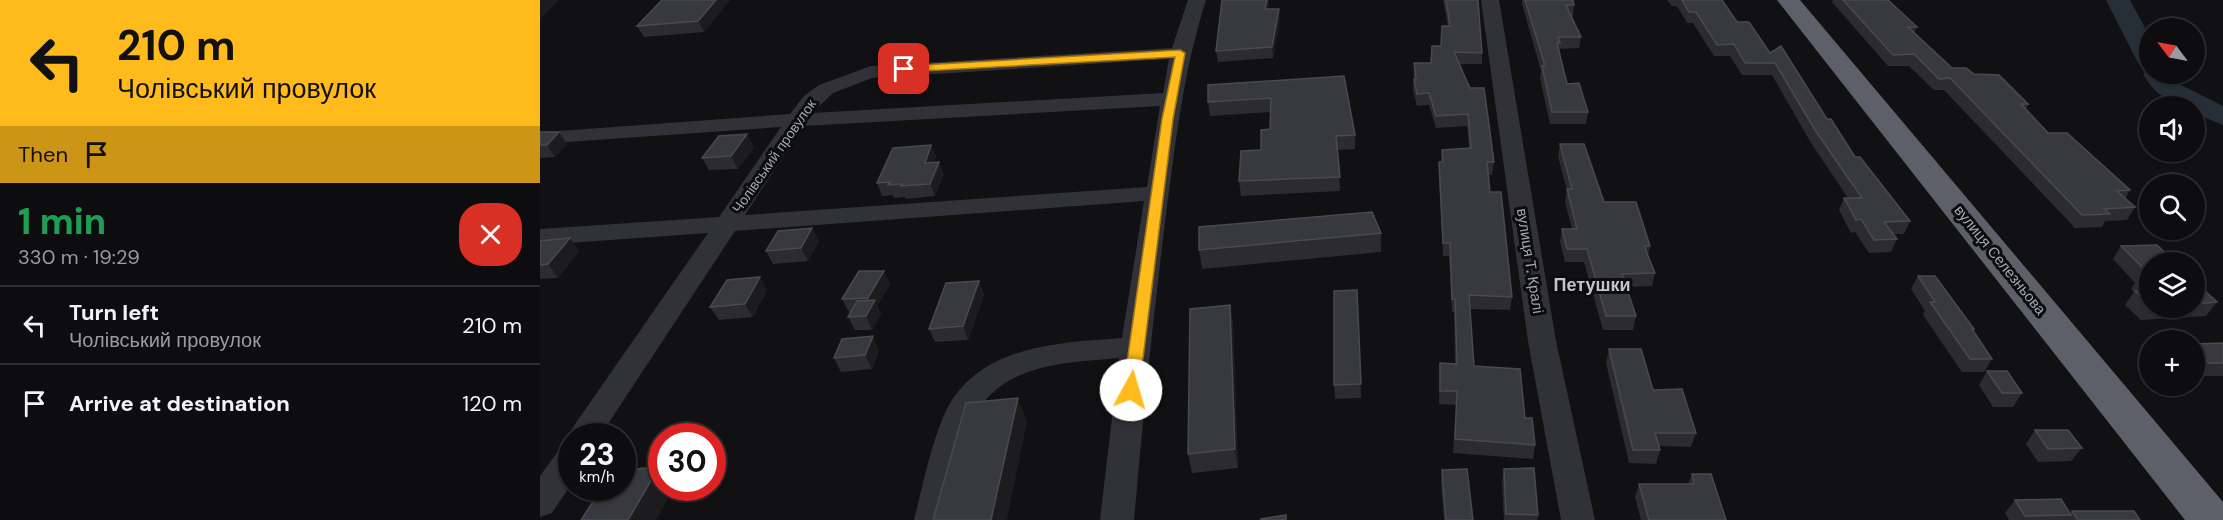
<!DOCTYPE html>
<html lang="en">
<head>
<meta charset="utf-8">
<style>
	:root { --surface:#0d0c0e; --page:#161517; --text:#f1f3f6; --muted:#9a9b9e; --line:#2d2c2e }
	body { margin:0; font-family:"DM Sans",sans-serif; background:var(--page); color:var(--text); height:100vh; display:flex; flex-direction:column; font-size:22px; white-space:nowrap }
	* { box-sizing:border-box; margin:0 }
	p { font-size:20px; color:var(--muted) }
	.icon { flex:none; width:33px; height:33px; fill:none; stroke:currentColor; stroke-width:2; stroke-linecap:round; stroke-linejoin:round }
	.map { position:relative; flex:1; overflow:hidden }
	.side { display:flex; flex-direction:column; background:var(--surface); width:540px }
	.side>* { flex:none }
	.guide { background:#ffbb1c; color:#111; overflow:hidden }
	.needle { width:39px; rotate:302deg }
	.buttons { position:absolute; left:1599px; top:18px; display:grid; gap:12px }
	.buttons a { display:grid; place-items:center; width:66px; height:66px; border-radius:50%; background:var(--surface); box-shadow:0 2px 4px #0004,0 0 0 2px var(--line); font-size:30px }
	.speed { position:absolute; left:18px; top:423px; display:flex; gap:12px; font-size:30px; font-weight:700; text-align:center }
	.speed>* { display:grid; place-content:center; width:78px; height:78px; border-radius:50%; background:var(--surface); box-shadow:0 2px 4px #0004,0 0 0 2px var(--line); line-height:1 }
	.speed small { font-size:15px; font-weight:400 }
	.speed .limit { border:9px solid #d22; background:#fff; color:#111 }
	.pin { position:absolute; display:grid; place-items:center; width:51px; height:51px; color:#fff; margin:-26px; border-radius:12px; box-shadow:0 3px 9px #0006 }
	.me { position:absolute; width:66px; margin:-33px; rotate:6deg; stroke-linejoin:round; filter:drop-shadow(0 0 4px #0008) }
	.turn { display:flex; align-items:center; gap:21px; height:126px; padding:0 18px; font-size:27px }
	.turn .icon { width:78px; height:78px; stroke-width:2.5 }
	.turn b { display:block; font-size:42px; line-height:51px }
	.then { display:flex; align-items:center; height:57px; padding:0 18px; background:#0003; gap:12px; font-size:22px }
	.round { display:grid; place-items:center; flex:none; width:63px; height:63px; border-radius:24px; background:var(--page) }
	.summary { display:flex; align-items:center; justify-content:space-between; height:102px; padding:0 18px }
	h1 { font-size:36px; font-weight:800; line-height:45px; color:#1e9e55 }
	ul { padding:0; list-style:none }
	li { display:flex; align-items:center; gap:18px; height:78px; padding:0 18px; border-top:2px solid var(--line) }
	li div { flex:1 }
	li b { display:block; font-size:22px }
	li em { font-style:normal }
	main { display:flex; flex:1; min-height:0 }
	.map>svg:first-child { display:block }
	.lines { fill:none; stroke-linecap:round; stroke-linejoin:round }
	.river { fill:#262f37; fill-rule:evenodd }
	.minor { fill:#313237; fill-rule:evenodd }
	.highway { fill:#5d6069; fill-rule:evenodd }
	.wall { fill:#2c2c30 }
	.shaded-wall { fill:#1c1b1e }
	.building { fill:#38393e; stroke:#484a51; stroke-width:1.5 }
	.route { fill:#ffbb1c; stroke:#a67a12; stroke-width:1.5 }
	.labels { text-anchor:middle; dominant-baseline:central; stroke-width:6; stroke-linejoin:round; paint-order:stroke }
	.far-street-label { font-size:14px; fill:#a0a6b4; stroke:#0c0c0d }
	.street-label { font-size:15px; fill:#a0a6b4; stroke:#0c0c0d }
	.quarter-label { font-size:18px; font-weight:bold; fill:#c2c5d0; stroke:#0c0c0d }
</style>
</head>
<body>
<main>
<section class="side">
<div class="guide">
<div class="turn"><svg class="icon" aria-label="left" viewBox="0 0 24 24"><path d="M17 20v-9H6M10 6l-5 5 5 5"/></svg><div><b>210 m</b>Чолівський провулок</div></div>
<div class="then">Then<svg class="icon" aria-label="arrive" viewBox="0 0 24 24"><path d="M6 21V4h12l-3 4 3 4H6"/></svg></div>
</div>
<div class="summary"><div><h1>1 min</h1><p>330 m · 19:29</p></div><a class="round" style="background:#d93025;color:#fff"><svg class="icon" aria-label="close" viewBox="0 0 24 24"><path d="M6 6l12 12M18 6L6 18"/></svg></a></div>
<ul>
<li><svg class="icon" aria-label="left" viewBox="0 0 24 24"><path d="M17 20v-9H6M10 6l-5 5 5 5"/></svg><div><b>Turn left</b><p>Чолівський провулок</p></div><em>210 m</em></li>
<li><svg class="icon" aria-label="arrive" viewBox="0 0 24 24"><path d="M6 21V4h12l-3 4 3 4H6"/></svg><div><b>Arrive at destination</b></div><em>120 m</em></li>
</ul>
</section>
<div class="map">
<svg width="1683" height="520" viewBox="0 0 1683 520">
	<rect width="100%" height="100%" fill="#111012"/>
	<g class="lines">
		<path class="river" d="M1566,0H1590L1610,37V74H1629L1633,81L1683,106V125L1654,113V106C1631,106 1614,94 1603,74L1608,68L1601,66L1597,61Z"/>
		<g class="minor">
			<path d="M648,0H666C643,73 636,140 626,215C613,317 603,418 594,520H560L579,358C525,363 465,363 435,415L408,520H374C383,485 390,448 404,415C436,345 516,343 582,338L604,201L195,231L60,436H32V442L28,436L33,427L168,233L0,245V229L179,217L241,127L13,143L5,142L2,137L5,132L250,114L264,96L279,85L331,66L632,48ZM629,59L623,93L272,113L293,93L332,78ZM620,106L607,187L205,215L263,126Z"/>
			<polygon points="941,0 959,0 1016,341 1055,520 1021,520 988,341"/>
			<polygon points="32,443 32,483 12,513 0,517 0,476 21,447"/>
		</g>
		<polygon class="highway" points="1237,0 1260,0 1683,502 1683,520 1645,520"/>
	</g>
	<g class="wall">
		<polygon points="190,0 164,32 104,37 97,26"/>
		<polygon points="903,0 938,0 942,53 942,64 919,64 954,162 952,175 948,175 950,192 972,297 970,310 930,309 934,366 985,418 995,445 993,459 913,453 916,405 899,404 900,363 915,364 914,312 912,312 909,256 903,256 899,175 899,162 901,162 902,150 929,148 927,126 896,128 889,105 877,106 873,91 874,63 891,63 901,46 908,26"/>
		<polygon points="982,0 1033,0 1034,5 1033,16 1031,16 1041,37 1039,48 1019,49 1019,51 1027,84 1048,112 1046,124 1010,124 1000,78 1001,71 982,4"/>
		<polygon points="1127,0 1182,0 1197,22 1230,53 1287,119 1315,157 1370,221 1364,234 1353,234 1357,239 1351,252 1329,253 1315,232 1311,233 1299,210 1304,198 1308,198 1271,143 1232,75 1202,75 1190,56 1174,56 1153,23 1147,23 1137,6 1132,6"/>
		<polygon points="1293,0 1348,0 1377,27 1374,33 1412,68 1434,74 1488,104 1486,109 1508,133 1590,190 1585,199 1595,207 1587,220 1565,221 1562,227 1535,228 1404,90 1394,90 1369,66 1348,66 1292,2"/>
		<polygon points="729,2 728,9 740,20 733,58 678,62 676,51"/>
		<polygon points="804,76 815,135 815,149 798,150 800,191 701,196 699,181 721,150 730,129 731,112 670,116 668,102"/>
		<polygon points="0,132 27,144 15,157 0,158"/>
		<polygon points="1020,144 1064,202 1110,246 1108,256 1115,273 1112,286 1086,287 1096,316 1093,330 1063,330 1044,262 1025,262 1020,242 1022,229 1032,229 1025,202 1027,190 1018,157"/>
		<polygon points="391,145 396,157 394,162 404,174 395,196 366,199 365,197 354,198 352,195 342,196 337,183"/>
		<polygon points="214,147 198,169 169,170 162,158"/>
		<polygon points="272,228 279,241 268,261 233,264 226,251"/>
		<polygon points="841,233 841,252 662,269 659,250"/>
		<polygon points="0,241 39,251 18,278 0,279"/>
		<polygon points="1581,246 1610,262 1610,308 1654,308 1654,281 1677,302 1666,316 1601,320 1585,305 1594,292 1591,289 1595,283 1573,259"/>
		<polygon points="344,271 350,284 337,306 341,314 332,330 315,330 308,317 310,312 309,312 302,299"/>
		<polygon points="1378,276 1434,329 1433,331 1452,359 1444,372 1422,372 1383,315 1385,311 1371,289"/>
		<polygon points="439,281 444,295 428,340 395,342 389,329"/>
		<polygon points="227,290 213,317 179,320 170,307"/>
		<polygon points="817,290 821,398 795,399 794,385"/>
		<polygon points="690,305 693,324 698,468 652,473 648,454"/>
		<polygon points="1683,343 1683,376 1658,376 1654,373 1654,344"/>
		<polygon points="1069,349 1113,390 1156,433 1151,447 1119,446 1120,450 1116,464 1089,463 1066,363"/>
		<polygon points="339,350 332,369 301,372 294,358"/>
		<polygon points="1447,371 1482,393 1473,407 1453,407 1439,385"/>
		<polygon points="1495,430 1542,448 1531,461 1498,462 1486,444"/>
		<polygon points="964,469 998,515 997,520 964,520 962,482"/>
		<polygon points="902,470 933,520 904,520 901,483"/>
		<polygon points="1152,474 1186,520 1101,520 1095,497 1099,484 1148,484"/>
		<polygon points="1475,500 1530,513 1532,511 1600,520 1469,520 1465,513"/>
	</g>
	<g class="shaded-wall">
		<polygon points="2,0 19,0 0,19 0,2"/>
		<polygon points="176,0 190,0 164,32 158,21"/>
		<polygon points="727,0 729,0 729,2 726,20 725,9"/>
		<polygon points="739,9 740,20 733,58 732,47"/>
		<polygon points="19,132 27,144 15,157 7,145"/>
		<polygon points="207,134 214,147 198,169 191,156"/>
		<polygon points="391,145 396,157 390,175 385,163"/>
		<polygon points="399,162 404,174 395,196 390,184"/>
		<polygon points="272,228 279,241 268,261 261,248"/>
		<polygon points="30,238 39,251 18,278 8,264"/>
		<polygon points="344,271 350,284 337,306 341,314 332,330 326,316 332,305 328,298"/>
		<polygon points="220,277 227,290 213,317 205,304"/>
		<polygon points="439,281 444,295 428,340 423,326"/>
		<polygon points="690,305 693,324 698,468 695,449"/>
		<polygon points="333,336 339,350 332,369 325,355"/>
		<polygon points="478,398 487,422 467,520 451,520"/>
		<polygon points="119,467 122,470 122,488 134,488 116,520 88,520"/>
	</g>
	<g class="building">
		<polygon points="122,0 176,0 158,21 97,26"/>
		<polygon points="682,0 727,0 725,9 739,9 732,47 676,51"/>
		<polygon points="906,0 938,0 942,53 914,52 930,88 944,88 954,162 947,162 950,192 961,192 972,297 929,295 934,366 980,369 985,418 992,418 995,445 915,439 917,391 900,391 900,363 917,364 915,299 912,299 910,243 903,243 899,162 903,162 902,150 931,148 928,114 896,116 889,93 877,94 874,79 876,79 874,63 891,63 892,46 901,46 902,26 910,26"/>
		<polygon points="985,0 1033,0 1034,5 1026,5 1041,37 1018,37 1020,43 1017,43 1027,84 1039,83 1048,112 1012,112 1002,66 1005,66"/>
		<polygon points="1142,0 1182,0 1197,22 1209,22 1230,53 1241,46 1287,119 1291,119 1315,157 1320,157 1370,221 1344,222 1357,239 1334,240 1321,219 1316,220 1304,198 1322,198 1275,130 1235,63 1205,63 1194,44 1177,45 1156,12 1149,12"/>
		<polygon points="1303,0 1348,0 1377,27 1368,27 1412,68 1426,68 1434,74 1459,75 1488,104 1481,104 1508,133 1527,133 1590,190 1577,191 1595,207 1564,209 1570,214 1542,215 1410,78 1399,79 1374,54 1353,55"/>
		<polygon points="804,76 815,135 796,136 800,177 699,181 701,151 721,150 721,130 730,129 731,98 668,102 668,85"/>
		<polygon points="0,132 19,132 7,145 0,145"/>
		<polygon points="207,134 191,156 162,158 179,136"/>
		<polygon points="1020,144 1044,144 1064,202 1096,202 1110,246 1104,246 1115,273 1082,274 1096,316 1066,316 1047,249 1027,249 1022,229 1037,229 1027,189 1032,189"/>
		<polygon points="391,145 385,163 399,162 390,184 361,186 362,184 348,185 350,182 337,183 353,148"/>
		<polygon points="832,212 841,233 659,250 659,227"/>
		<polygon points="272,228 261,248 226,251 238,231"/>
		<polygon points="30,238 8,264 0,265 0,241"/>
		<polygon points="1617,245 1635,262 1610,262 1610,275 1581,246"/>
		<polygon points="319,271 344,271 328,298 302,299"/>
		<polygon points="1378,276 1395,276 1434,329 1432,329 1452,359 1430,359 1390,302 1395,302"/>
		<polygon points="1600,276 1610,276 1610,286"/>
		<polygon points="220,277 205,304 170,307 187,280"/>
		<polygon points="439,281 423,326 389,329 406,283"/>
		<polygon points="1654,281 1677,302 1654,304"/>
		<polygon points="817,290 821,384 794,385 794,291"/>
		<polygon points="1610,290 1610,305 1595,291"/>
		<polygon points="335,300 326,316 308,317 317,301"/>
		<polygon points="690,305 695,449 648,454 650,309"/>
		<polygon points="333,336 325,355 294,358 302,339"/>
		<polygon points="1683,343 1683,363 1669,363 1654,348 1654,344"/>
		<polygon points="1069,349 1101,349 1113,390 1142,389 1156,433 1115,433 1120,450 1093,450"/>
		<polygon points="1447,371 1467,371 1482,393 1462,393"/>
		<polygon points="478,398 451,520 393,520 426,403"/>
		<polygon points="1495,430 1528,430 1542,448 1508,449"/>
		<polygon points="119,467 88,520 41,520 62,488 82,488 82,470"/>
		<polygon points="994,468 998,515 966,514 964,469"/>
		<polygon points="927,469 933,520 906,520 902,470"/>
		<polygon points="1152,474 1171,474 1186,520 1109,520 1099,484 1154,484"/>
		<polygon points="1521,499 1531,515 1485,516 1475,500"/>
		<polygon points="1532,511 1594,511 1600,520 1538,520"/>
		<polygon points="746,515 746,520 721,520 721,519"/>
	</g>
	<polygon class="route" points="640,50 645,53 633,119 599,390 591,396 583,390 622,119 635,57 364,72 359,69 364,66"/>
	<g class="labels">
		<g class="far-street-label">
			<text transform="translate(234 156) rotate(-55)">Чолівський провулок</text>
		</g>
		<g class="street-label">
			<text transform="translate(1460 260) rotate(51)">вулиця Селезньова</text>
			<text transform="translate(990 261) rotate(81)">вулиця Т. Кралі</text>
		</g>
		<g class="quarter-label">
			<text x="1052" y="285">Петушки</text>
		</g>
	</g>
</svg>
<div class="buttons">
<a><svg class="needle" viewBox="-14 -14 28 28"><path d="M0-13l5 13h-10z" fill="#e53935"/><path d="M0 13l5-13h-10z" fill="#9a9b9e"/></svg></a>
<a><svg class="icon" aria-label="sound" viewBox="0 0 24 24"><path d="M4 9h4l5-4v14l-5-4H4zM17 9q2 3 0 6"/></svg></a>
<a><svg class="icon" aria-label="search" viewBox="0 0 24 24"><circle cx="10" cy="10" r="6"/><path d="M15 15l6 6"/></svg></a>
<a><svg class="icon" aria-label="layers" viewBox="0 0 24 24"><path d="M12 4l9 5-9 5-9-5zM3 14l9 5 9-5"/></svg></a>
<a>+</a>
</div>
<div class="speed"><div>23<small>km/h</small></div><div class="limit">30</div></div>
<div class="pin" style="left:364px;top:69px;background:#d93025"><svg class="icon" aria-label="arrive" viewBox="0 0 24 24"><path d="M6 21V4h12l-3 4 3 4H6"/></svg></div>
<svg class="me" style="left:591px;top:390px" viewBox="-20 -20 40 40"><circle r="19" fill="#fff"/><path d="M0-13L10 11 0 6-10 11z" fill="#ffbb1c"/></svg>
</div>
</main>
</body>
</html>
